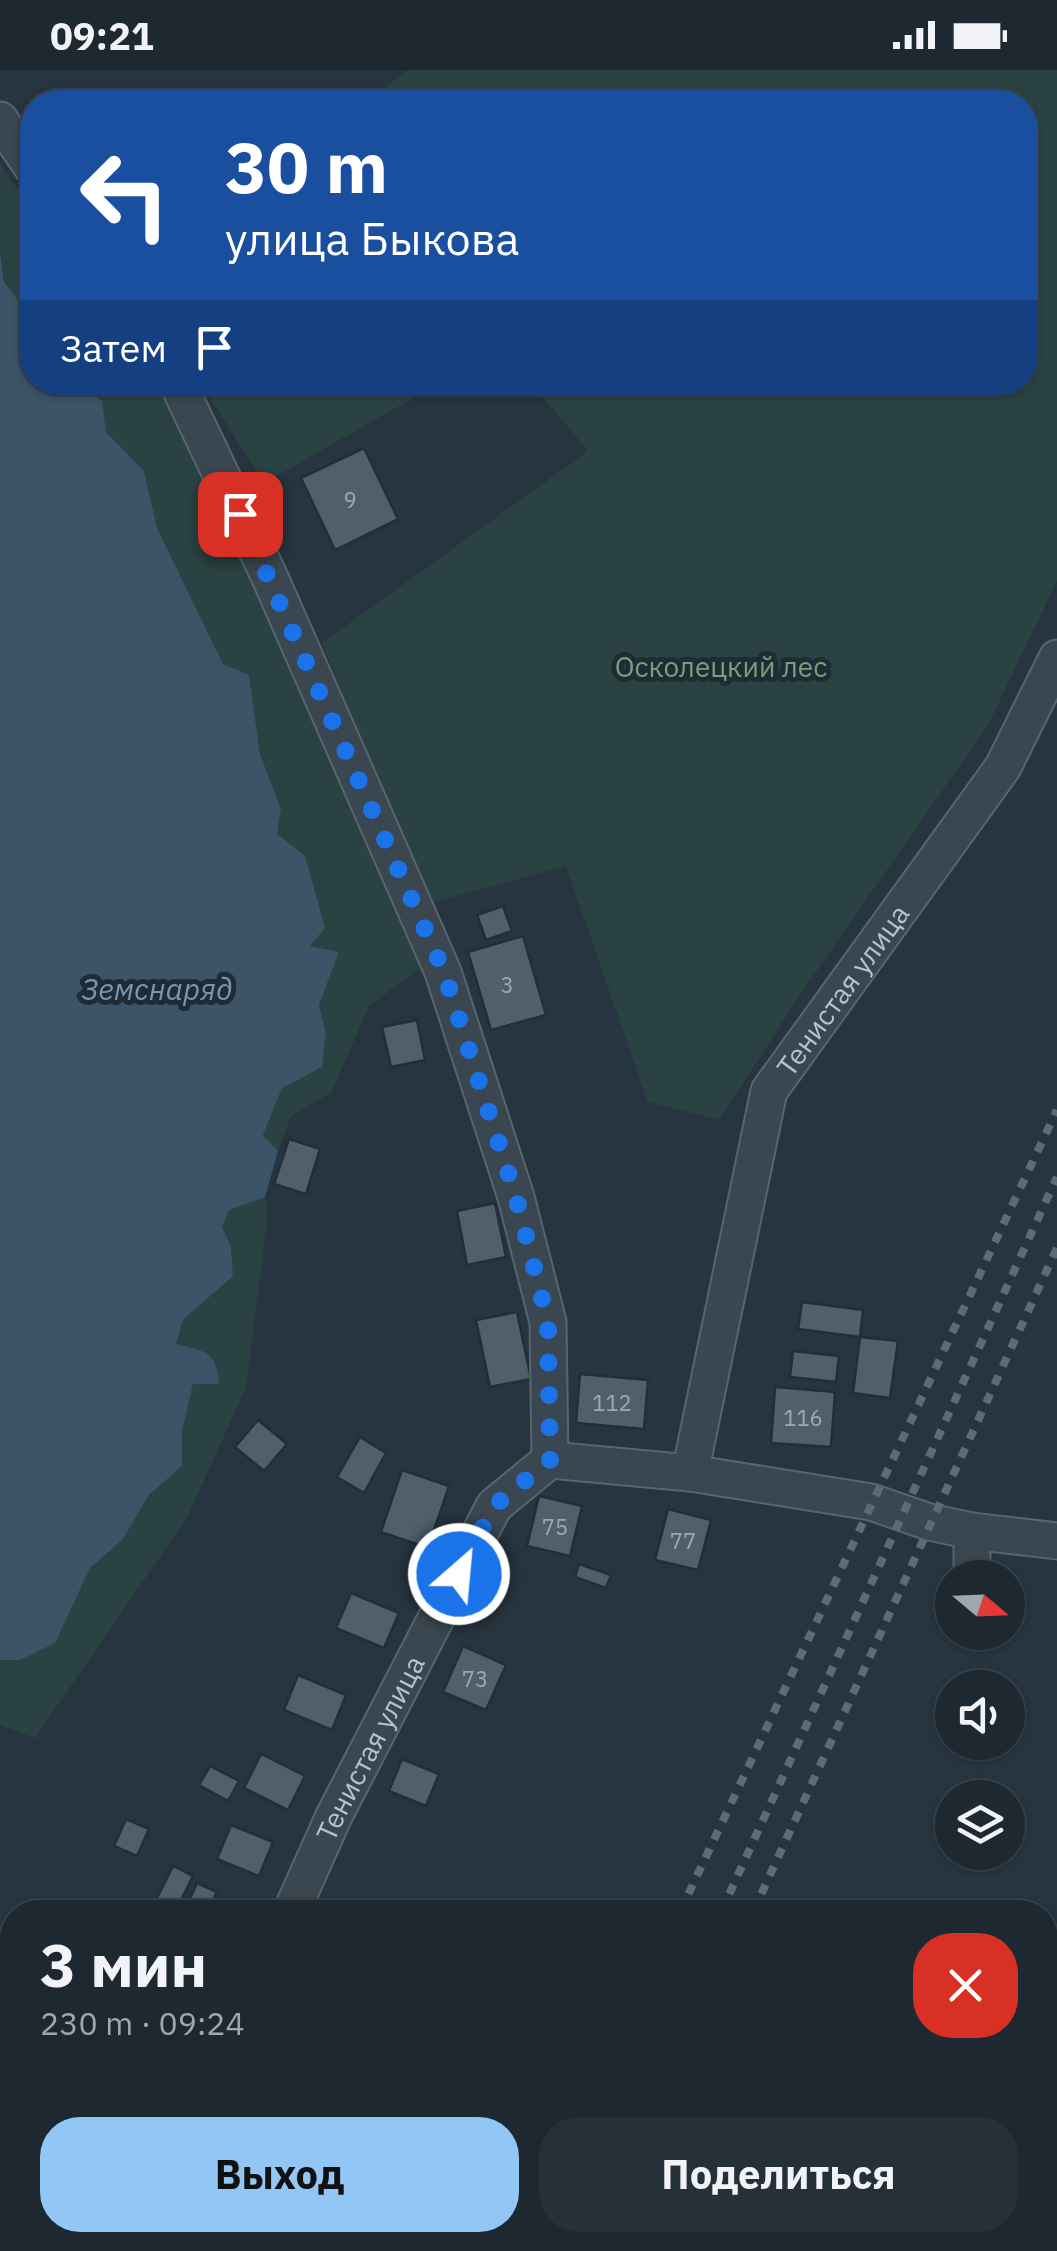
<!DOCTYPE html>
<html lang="ru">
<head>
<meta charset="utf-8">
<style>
	:root { --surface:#1d2830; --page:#253038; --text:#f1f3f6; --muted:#a0a6ab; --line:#3b444c; --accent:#92c7f5 }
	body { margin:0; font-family:"IBM Plex Sans",sans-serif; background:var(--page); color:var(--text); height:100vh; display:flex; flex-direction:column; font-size:38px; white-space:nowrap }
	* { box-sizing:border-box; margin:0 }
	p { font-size:32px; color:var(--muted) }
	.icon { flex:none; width:55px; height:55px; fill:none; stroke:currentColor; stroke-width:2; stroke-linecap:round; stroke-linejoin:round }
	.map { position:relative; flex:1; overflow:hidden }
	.side { position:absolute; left:0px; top:1830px; width:1058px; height:352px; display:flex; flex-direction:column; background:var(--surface); border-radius:40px 40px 0 0; box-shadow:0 2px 8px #0004,0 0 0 2px var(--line) }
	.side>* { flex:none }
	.guide { position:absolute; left:20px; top:20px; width:1018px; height:305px; border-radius:40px; box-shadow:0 2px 8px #0004,0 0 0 2px var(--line); background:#1a4fa0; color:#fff; overflow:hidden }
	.needle { width:65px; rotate:109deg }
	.buttons { position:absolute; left:935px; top:1490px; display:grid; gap:20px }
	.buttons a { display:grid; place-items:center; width:90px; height:90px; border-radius:50%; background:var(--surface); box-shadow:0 2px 8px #0004,0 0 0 2px var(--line); font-size:50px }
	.pin { position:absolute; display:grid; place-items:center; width:85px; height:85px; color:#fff; margin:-42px; border-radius:20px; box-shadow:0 5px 15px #0006 }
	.me { position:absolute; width:110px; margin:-55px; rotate:27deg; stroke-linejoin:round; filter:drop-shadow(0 0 8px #0008) }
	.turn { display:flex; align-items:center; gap:35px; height:210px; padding:0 40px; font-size:45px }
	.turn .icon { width:130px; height:130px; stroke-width:2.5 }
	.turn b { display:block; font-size:70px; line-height:85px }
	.then { display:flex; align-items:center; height:95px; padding:0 40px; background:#0003; gap:20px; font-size:38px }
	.round { display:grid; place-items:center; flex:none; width:105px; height:105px; border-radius:40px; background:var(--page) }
	.headline { display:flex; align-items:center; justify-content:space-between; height:170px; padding:0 40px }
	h1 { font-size:60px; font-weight:700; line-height:75px }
	.action { display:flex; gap:20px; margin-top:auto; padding:20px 40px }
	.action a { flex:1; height:115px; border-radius:40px; background:var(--accent); color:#111; font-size:40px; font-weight:700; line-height:115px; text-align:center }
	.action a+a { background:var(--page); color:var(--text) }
	.status { display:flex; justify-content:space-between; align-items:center; height:70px; padding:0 50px; background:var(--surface); direction:ltr }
	.status svg { height:28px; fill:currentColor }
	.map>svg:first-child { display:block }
	.green { fill:#2a4342 }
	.water { fill:#3b5467 }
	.building { fill:#50606b; stroke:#222e38; stroke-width:2.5 }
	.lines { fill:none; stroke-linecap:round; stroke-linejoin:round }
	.minor-casing { stroke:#59656e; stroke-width:39 }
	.minor { stroke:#3b4750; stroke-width:35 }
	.rail { stroke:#5d6b77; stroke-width:8; stroke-dasharray:10 10; stroke-linecap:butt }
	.route { stroke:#1a73e8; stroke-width:18; stroke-dasharray:0 32.4 }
	.labels { text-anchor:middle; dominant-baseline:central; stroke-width:10; stroke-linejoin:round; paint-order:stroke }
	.number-label { font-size:22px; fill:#9daab3 }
	.park-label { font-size:28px; fill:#76a07a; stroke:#1f2c36 }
	.street-label { font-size:28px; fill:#b7c2cb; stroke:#1f2c36 }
	.water-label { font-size:30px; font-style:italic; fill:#7996ac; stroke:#1f2c36 }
</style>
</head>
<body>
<div class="status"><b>09:21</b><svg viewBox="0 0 49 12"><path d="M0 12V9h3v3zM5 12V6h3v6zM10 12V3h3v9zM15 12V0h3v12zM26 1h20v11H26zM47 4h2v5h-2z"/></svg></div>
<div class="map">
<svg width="1057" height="2181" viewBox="0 0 1057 2181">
	<rect width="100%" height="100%" fill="#273540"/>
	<g class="green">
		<polygon points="407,0 1057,0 1057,511 988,655 802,922 719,1050 648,1032 566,796 427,834 322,573 588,381 531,313 1025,312 1025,32 368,32"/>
		<polygon points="0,94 32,140 32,248 4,212 0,182"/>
		<polygon points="200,312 440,312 440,313 264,413"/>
		<polygon points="86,313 155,313 166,328 427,893 369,936 331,1023 291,1046 278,1081 263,1065 282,1018 326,962 319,935 339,883 309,876 277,764 281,739 260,684 249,605 223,594 157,458 144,401 105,362 102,332"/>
		<polygon points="265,1127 268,1145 246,1317 188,1446 35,1668 0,1655 0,1590 20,1590 54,1573 90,1498 123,1468 148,1426 182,1396 182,1361 193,1314 219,1313 176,1275 183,1250 233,1206 231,1176 222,1157 229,1140"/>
	</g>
	<path class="water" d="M0,182L4,212L32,248V312L86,313L102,332L106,362L144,401L157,458L223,594L249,605L260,684L281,739L277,764L305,786L325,858L310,876L339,882L319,935L326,962L322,997L282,1018L263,1065L278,1081L265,1127L229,1140L222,1157L231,1176L233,1206L183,1250L176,1274C203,1281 217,1280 219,1314H193L182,1361V1396L148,1426L123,1469L90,1498L55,1573L20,1590H0Z"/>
	<g class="building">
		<polygon points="364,378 398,449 335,480 301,408"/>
		<polygon points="503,836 512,861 486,870 477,845"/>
		<polygon points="523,866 546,945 491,960 468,882"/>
		<polygon points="417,950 425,990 391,997 382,957"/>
		<polygon points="289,1069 320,1079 306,1124 274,1114"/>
		<polygon points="495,1133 506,1187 467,1195 457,1141"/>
		<polygon points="802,1232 863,1240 860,1267 798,1259"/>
		<polygon points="517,1242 531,1309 490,1317 476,1250"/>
		<polygon points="860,1267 898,1271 890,1328 853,1323"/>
		<polygon points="793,1281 839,1286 836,1312 790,1307"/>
		<polygon points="580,1304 648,1310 644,1359 576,1353"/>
		<polygon points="775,1317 835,1322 831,1377 771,1373"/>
		<polygon points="258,1350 287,1374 264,1401 235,1377"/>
		<polygon points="360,1367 386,1383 364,1423 337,1407"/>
		<polygon points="402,1400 449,1416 428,1478 381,1462"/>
		<polygon points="539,1426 582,1436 570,1486 527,1476"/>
		<polygon points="668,1439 711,1450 698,1500 655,1490"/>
		<polygon points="579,1494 611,1505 606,1518 575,1507"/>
		<polygon points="351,1523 399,1543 384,1578 336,1558"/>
		<polygon points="463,1576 506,1595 486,1640 443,1622"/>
		<polygon points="298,1605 346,1625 332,1660 284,1640"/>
		<polygon points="261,1684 305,1706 288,1740 244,1718"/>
		<polygon points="402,1689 439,1704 426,1736 389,1721"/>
		<polygon points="210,1696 239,1711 228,1731 199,1715"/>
		<polygon points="126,1749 149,1759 137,1786 114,1776"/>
		<polygon points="231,1755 273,1772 259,1806 217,1789"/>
		<polygon points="173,1796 193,1806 175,1842 150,1842"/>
		<polygon points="197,1813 217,1822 209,1838 190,1829"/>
	</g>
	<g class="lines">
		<defs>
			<g id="minor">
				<polyline points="0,50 32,97"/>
				<polyline points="177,312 271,510 443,902 516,1127 548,1252 550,1390"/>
				<path id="s1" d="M690,1403L769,1021L1003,697L1057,588"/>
				<polyline points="972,1498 972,1461"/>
				<path id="s2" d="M291,1842L334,1746L494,1436L550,1390L690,1403L871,1432L929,1452L972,1461L1057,1471"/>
				<polyline points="136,2181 141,2170"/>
			</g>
		</defs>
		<use href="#minor" class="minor-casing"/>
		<use href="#minor" class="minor"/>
		<g class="rail">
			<polyline points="680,1842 1057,1040"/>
			<polyline points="721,1842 1057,1107"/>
			<polyline points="753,1842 1057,1178"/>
			<polyline points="523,2181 529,2170"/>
			<polyline points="568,2181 573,2170"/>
			<polyline points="600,2181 605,2170"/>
		</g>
	</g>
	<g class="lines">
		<polyline class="route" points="240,444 444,902 516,1127 548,1252 550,1390 494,1436 459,1504"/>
	</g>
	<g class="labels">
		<g class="number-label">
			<text x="350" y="429">9</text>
			<text x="507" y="914">3</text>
			<text x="612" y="1332">112</text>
			<text x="803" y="1347">116</text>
			<text x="555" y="1456">75</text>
			<text x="683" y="1470">77</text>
			<text x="475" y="1608">73</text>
		</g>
		<g class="park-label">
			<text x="721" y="596">Осколецкий лес</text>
		</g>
		<g class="street-label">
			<text stroke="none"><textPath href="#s1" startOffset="515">Тенистая улица</textPath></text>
			<text stroke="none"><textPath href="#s2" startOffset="182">Тенистая улица</textPath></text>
		</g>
		<g class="water-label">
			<text x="157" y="918">Земснаряд</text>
		</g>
	</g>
</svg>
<div class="buttons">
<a><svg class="needle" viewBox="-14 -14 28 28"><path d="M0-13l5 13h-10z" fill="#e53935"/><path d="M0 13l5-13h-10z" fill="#a0a6ab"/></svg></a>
<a><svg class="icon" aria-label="sound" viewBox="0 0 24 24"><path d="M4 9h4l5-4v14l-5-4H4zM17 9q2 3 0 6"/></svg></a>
<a><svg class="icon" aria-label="layers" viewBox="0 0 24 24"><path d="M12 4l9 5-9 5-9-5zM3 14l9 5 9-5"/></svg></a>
</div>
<div class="pin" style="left:240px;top:444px;background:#d93025"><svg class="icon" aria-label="arrive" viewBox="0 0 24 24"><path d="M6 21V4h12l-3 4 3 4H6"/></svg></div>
<svg class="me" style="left:459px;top:1504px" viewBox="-20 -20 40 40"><circle r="17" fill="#1a73e8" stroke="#fff" stroke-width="3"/><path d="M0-11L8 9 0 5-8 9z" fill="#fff"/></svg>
<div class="guide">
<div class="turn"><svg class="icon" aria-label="left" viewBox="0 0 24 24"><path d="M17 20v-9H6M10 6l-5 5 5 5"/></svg><div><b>30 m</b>улица Быкова</div></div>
<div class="then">Затем<svg class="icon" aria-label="arrive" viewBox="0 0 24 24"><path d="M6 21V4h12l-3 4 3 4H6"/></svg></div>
</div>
<section class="side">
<div class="headline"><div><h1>3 мин</h1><p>230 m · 09:24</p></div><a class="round" style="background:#d93025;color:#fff"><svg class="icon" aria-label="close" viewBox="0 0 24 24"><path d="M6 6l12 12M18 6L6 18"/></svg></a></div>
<div class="action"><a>Выход</a><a>Поделиться</a></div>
</section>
</div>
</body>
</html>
